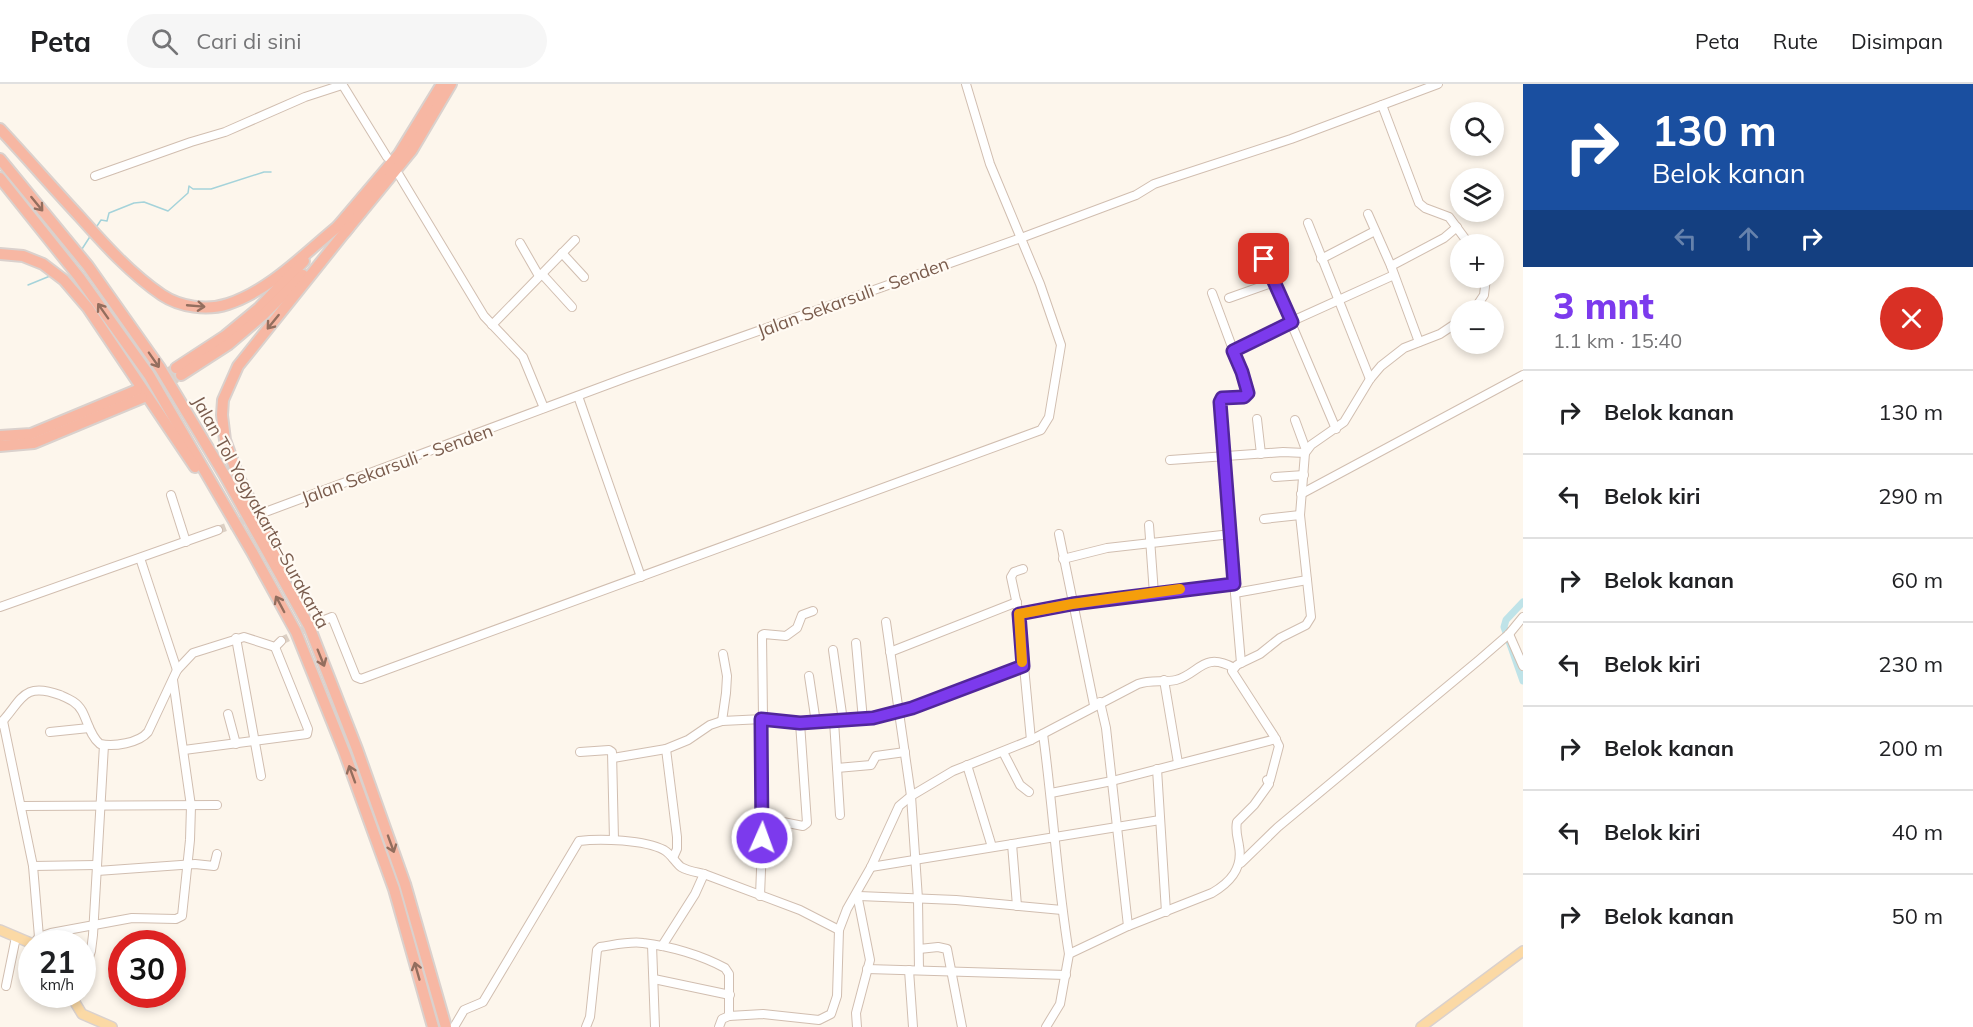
<!DOCTYPE html>
<html lang="id">
<head>
<meta charset="utf-8">
<style>
	:root { --surface:#fff; --page:#f6f6f6; --text:#202124; --muted:#757577; --line:#e0e0e0; --accent:#7c3aed }
	body { margin:0; font-family:Mulish,sans-serif; background:var(--page); color:var(--text); height:100vh; display:flex; flex-direction:column; font-size:22px; white-space:nowrap }
	* { box-sizing:border-box; margin:0 }
	p { font-size:20px; color:var(--muted) }
	.icon { flex:none; width:33px; height:33px; fill:none; stroke:currentColor; stroke-width:2; stroke-linecap:round; stroke-linejoin:round }
	.map { position:relative; flex:1; overflow:hidden }
	.side { display:flex; flex-direction:column; background:var(--surface); width:450px }
	.side>* { flex:none }
	.top-card { background:#1a4fa0; color:#fff; overflow:hidden }
	.tools { position:absolute; left:1450px; top:18px; display:grid; gap:12px }
	.tools a { display:grid; place-items:center; width:54px; height:54px; border-radius:50%; background:var(--surface); box-shadow:0 3px 9px #0003; font-size:30px }
	.speed { position:absolute; left:18px; top:846px; display:flex; gap:12px; font-size:30px; font-weight:700; text-align:center }
	.speed>* { display:grid; place-content:center; width:78px; height:78px; border-radius:50%; background:var(--surface); box-shadow:0 3px 9px #0003; line-height:1 }
	.speed small { font-size:15px; font-weight:400 }
	.speed .limit { border:9px solid #d22; background:#fff; color:#111 }
	.pin { position:absolute; display:grid; place-items:center; width:51px; height:51px; color:#fff; margin:-26px; border-radius:12px; box-shadow:0 3px 9px #0006 }
	.me { position:absolute; width:66px; margin:-33px; rotate:2deg; stroke-linejoin:round; filter:drop-shadow(0 0 4px #0008) }
	.turn { display:flex; align-items:center; gap:21px; height:126px; padding:0 30px; font-size:27px }
	.turn .icon { width:78px; height:78px; stroke-width:2.5 }
	.turn b { display:block; font-size:42px; line-height:51px }
	.lanes { display:flex; align-items:center; height:57px; padding:0 30px; background:#0003; justify-content:center; gap:30px; direction:ltr }
	.lanes .off { opacity:.35 }
	.round { display:grid; place-items:center; flex:none; width:63px; height:63px; border-radius:32px; background:var(--page) }
	.summary { display:flex; align-items:center; justify-content:space-between; height:102px; padding:0 30px }
	h1 { font-size:36px; font-weight:800; line-height:45px; color:var(--accent) }
	ul { padding:0; list-style:none }
	li { display:flex; align-items:center; gap:18px; height:84px; padding:0 30px; border-top:2px solid var(--line) }
	li div { flex:1 }
	li b { display:block; font-size:22px }
	li em { font-style:normal }
	header { display:flex; align-items:center; gap:36px; box-sizing:border-box; height:84px; padding:0 30px; background:var(--surface); border-bottom:2px solid var(--line) }
	header strong { font-size:28px }
	nav { display:flex; gap:33px; margin-inline-start:auto; font-size:21px }
	.search { width:420px; height:54px; background:var(--page); display:flex; align-items:center; gap:15px; box-sizing:border-box; padding:0 21px; border-radius:33px; color:var(--muted); font-size:22px }
	main { display:flex; flex:1; min-height:0 }
	.map>svg:first-child { display:block }
	.lines { fill:none; stroke-linecap:round; stroke-linejoin:round }
	.stream { stroke:#a5d3da; stroke-width:1.5 }
	.canal { stroke:#bfe3e8; stroke-width:7 }
	.minor-tunnel { stroke:#dcd0c4; stroke-width:8; stroke-dasharray:8 4; stroke-linecap:butt }
	.highway-tunnel { stroke:#dcd0c4; stroke-width:10; stroke-dasharray:10 5; stroke-linecap:butt }
	.minor-casing { stroke:#d1beb0; stroke-width:10 }
	.major-casing { stroke:#dad1cd; stroke-width:12 }
	.highway-casing { stroke:#dad1cd; stroke-width:14 }
	.minor { stroke:#fff; stroke-width:8 }
	.major { stroke:#fbd9a5; stroke-width:9 }
	.highway { stroke:#f7b7a3; stroke-width:10 }
	.oneway { stroke:#936e5e }
	.route-casing { stroke:#51269a; stroke-width:15 }
	.route { stroke:#7c3aed; stroke-width:10 }
	.slow { stroke:#f59e0b; stroke-width:10 }
	.labels { text-anchor:middle; dominant-baseline:central; stroke-width:4.5; stroke-linejoin:round; paint-order:stroke }
	.street-label { font-size:18px; fill:#7a5c4d; stroke:#fffaf3 }
</style>
</head>
<body>
<header>
<strong>Peta</strong>
<div class="search"><svg class="icon" aria-label="search" viewBox="0 0 24 24"><circle cx="10" cy="10" r="6"/><path d="M15 15l6 6"/></svg>Cari di sini</div>
<nav><a>Peta</a><a>Rute</a><a>Disimpan</a></nav>
</header>
<main>
<div class="map">
<svg width="1523" height="943" viewBox="0 0 1523 943">
	<rect width="100%" height="100%" fill="#fdf6ec"/>
	<g class="lines">
		<g class="stream">
			<polyline points="97,142 101,136 107,137 109,129 134,119 144,118 168,127 188,109 189,102 193,105 211,105 264,88 271,88"/>
			<polyline points="82,165 91,151"/>
			<polyline points="28,201 50,192"/>
		</g>
		<polyline class="canal" points="1523,518 1506,536 1504,543 1523,597"/>
		<g class="minor-tunnel">
			<polyline points="218,446 268,427"/>
			<polyline points="281,557 322,537"/>
		</g>
		<g class="highway-tunnel">
			<polyline points="137,306 176,284"/>
			<polyline points="142,314 181,291"/>
		</g>
		<defs>
			<g id="minor">
				<polyline points="342,0 387,73"/>
				<polyline points="1382,21 1419,119 1425,124 1449,133 1469,160"/>
				<polyline points="399,91 484,232 523,273 544,324"/>
				<polyline points="95,92 191,58 225,48 305,13 342,1"/>
				<polyline points="1368,130 1391,182 1419,258"/>
				<polyline points="1308,139 1370,295"/>
				<polyline points="520,159 539,192"/>
				<polyline points="562,169 584,193"/>
				<polyline points="1264,175 1336,345"/>
				<polyline points="1321,175 1375,147"/>
				<polyline points="1391,182 1444,154 1457,143"/>
				<polyline points="542,190 572,223"/>
				<polyline points="1212,209 1248,306 1244,313 1222,314 1219,323 1241,579"/>
				<polyline points="1229,214 1274,198"/>
				<polyline points="1474,226 1484,211 1486,194"/>
				<polyline points="492,241 575,156"/>
				<polyline points="1233,267 1268,248 1394,191"/>
				<polyline points="578,312 641,493"/>
				<polyline points="1257,335 1261,370"/>
				<polyline points="1295,336 1306,366"/>
				<polyline points="1170,376 1283,368 1305,369"/>
				<polyline points="1275,393 1304,391"/>
				<polyline points="1301,410 1523,291"/>
				<polyline points="171,411 186,458"/>
				<polyline points="268,427 628,293 1021,154 1136,111 1154,100 1172,94 1291,55 1438,0"/>
				<polyline points="1264,435 1300,431"/>
				<polyline points="1149,441 1154,510"/>
				<polyline points="1059,450 1094,621"/>
				<polyline points="140,474 177,586"/>
				<polyline points="1063,475 1107,464 1231,450"/>
				<polyline points="1023,485 1014,488 1011,493 1019,530 1031,656"/>
				<polyline points="1235,509 1307,496"/>
				<polyline points="0,523 218,446"/>
				<polyline points="1019,530 1072,520 1234,500"/>
				<polyline points="322,537 332,533 356,593 361,595 1041,346 1049,333 1061,261 1040,200 990,80 966,0"/>
				<polyline points="886,538 911,712 918,815 919,886"/>
				<polyline points="1509,550 1523,582"/>
				<polyline points="236,554 261,692"/>
				<polyline points="856,559 863,636"/>
				<polyline points="833,566 843,637"/>
				<polyline points="890,568 1017,518"/>
				<polyline points="809,592 816,639"/>
				<polyline points="1164,596 1178,679"/>
				<polyline points="1100,618 1106,644 1128,842"/>
				<polyline points="228,630 236,660"/>
				<polyline points="763,635 762,551 764,550 786,552 797,544 802,531 813,527"/>
				<polyline points="3,637 33,782 39,853"/>
				<polyline points="722,637 726,609 727,592 723,570"/>
				<polyline points="834,637 840,731"/>
				<path d="M0,640C22,617 22,597 60,611C69,615 77,618 82,627C88,638 90,652 100,660C114,663 139,659 148,648L177,586L193,569L244,553L275,563L281,557"/>
				<polyline points="50,648 89,644"/>
				<path d="M1043,650C1053,723 1057,797 1069,870"/>
				<polyline points="666,665 677,753 677,765 673,774"/>
				<polyline points="184,666 307,650 308,645 275,563"/>
				<polyline points="580,668 609,666 612,668 614,756"/>
				<polyline points="1003,668 1020,701 1029,708"/>
				<polyline points="613,674 666,665 688,656 710,641 722,637 763,635 800,639 873,634 899,628 1023,582"/>
				<polyline points="967,681 992,763"/>
				<polyline points="837,684 871,681 876,672 905,668"/>
				<polyline points="1157,685 1166,828"/>
				<polyline points="1051,709 1112,697 1276,655"/>
				<polyline points="22,722 217,721"/>
				<polyline points="763,734 803,742 807,739 800,639"/>
				<polyline points="1012,760 1017,822"/>
				<polyline points="1241,779 1278,743 1479,576 1509,550 1523,533"/>
				<polyline points="33,782 96,781"/>
				<polyline points="871,783 1160,736"/>
				<polyline points="97,787 195,780 214,782 217,770"/>
				<polyline points="857,810 870,876 856,929 857,943"/>
				<polyline points="760,812 763,734 761,635"/>
				<polyline points="859,812 956,816 1062,826"/>
				<polyline points="33,860 39,853 51,849 132,834 176,835 182,832 190,756 191,722 173,596"/>
				<polyline points="652,861 655,943"/>
				<polyline points="662,862 695,810 704,790"/>
				<polyline points="919,865 938,863 947,865 962,943"/>
				<polyline points="867,885 1066,891"/>
				<polyline points="909,886 913,943"/>
				<polyline points="82,893 91,867 93,851 104,661"/>
				<polyline points="654,895 730,911"/>
				<polyline points="6,902 16,853"/>
				<path d="M454,943L464,926L483,918L579,757C601,754 645,756 664,766C671,770 675,778 681,783C688,787 696,788 704,790L800,826L839,846"/>
				<path d="M586,943L590,933L597,866L600,863C614,861 630,857 643,859C670,862 701,871 725,884L729,890V932"/>
				<path d="M719,943L722,935L729,932L763,930L819,936L831,930L837,912L839,846L847,825L871,783L899,722L911,712L953,687L1031,656L1138,600C1152,595 1164,599 1176,596C1199,590 1203,567 1234,584"/>
				<path d="M1046,943L1060,920L1069,870L1128,842L1212,809C1231,798 1243,784 1239,762C1238,754 1235,747 1237,738L1254,721L1269,700L1267,696H1270L1279,662L1274,652L1232,587L1237,581L1260,570L1280,554L1306,541L1311,533L1300,431L1305,369L1311,361L1344,338L1370,295L1381,282L1404,264L1440,250L1461,236"/>
			</g>
			<g id="major">
				<polyline points="0,846 33,860"/>
				<polyline points="70,910 82,930 112,943"/>
				<polyline points="1421,943 1523,867"/>
			</g>
			<g id="highway">
				<path d="M0,45C27,74 53,104 80,133C105,161 131,190 162,211C180,223 207,227 228,220C271,206 307,167 342,139"/>
				<polyline points="0,75 88,182 160,284 225,392 309,542 357,665 405,800 446,943"/>
				<polyline points="0,94 79,193 149,291 252,468 296,548 345,670 394,805 433,943"/>
				<polyline points="338,142 399,70 442,0"/>
				<polyline points="345,148 412,66 451,0"/>
				<polyline points="0,170 23,172 43,180 64,196 88,224 195,383"/>
				<polyline points="176,284 225,252 259,224 304,177"/>
				<polyline points="181,291 229,260 263,231 303,191"/>
				<polyline points="0,352 31,350 137,306"/>
				<polyline points="0,362 34,359 142,314"/>
				<polyline points="286,489 238,392 225,356 222,331 223,316 238,282 349,143"/>
			</g>
		</defs>
		<use href="#minor" class="minor-casing"/>
		<use href="#major" class="major-casing"/>
		<use href="#highway" class="highway-casing"/>
		<use href="#minor" class="minor"/>
		<use href="#major" class="major"/>
		<use href="#highway" class="highway"/>
	</g>
	<defs><path id="oneway-shaft" d="M-6 0H5M1.5-3L5.5 0L1.5 3" fill="none" stroke-width="1.6" stroke-linecap="round" stroke-linejoin="round" transform="scale(1.5)"/></defs>
	<g class="oneway">
		<use href="#oneway-shaft" transform="translate(37 120) rotate(51)"/>
		<use href="#oneway-shaft" transform="translate(196 222) rotate(5)"/>
		<use href="#oneway-shaft" transform="translate(103 227) rotate(-125)"/>
		<use href="#oneway-shaft" transform="translate(273 238) rotate(129)"/>
		<use href="#oneway-shaft" transform="translate(154 276) rotate(55)"/>
		<use href="#oneway-shaft" transform="translate(280 520) rotate(-118)"/>
		<use href="#oneway-shaft" transform="translate(321 574) rotate(68)"/>
		<use href="#oneway-shaft" transform="translate(352 690) rotate(-110)"/>
		<use href="#oneway-shaft" transform="translate(391 760) rotate(70)"/>
		<use href="#oneway-shaft" transform="translate(417 887) rotate(-106)"/>
	</g>
	<g class="lines">
		<defs>
			<polyline id="route" points="762,754 761,635 800,639 873,634 912,624 1023,582 1019,530 1072,520 1234,500 1220,318 1222,314 1244,313 1248,309 1242,288 1233,267 1292,238 1264,175"/>
		</defs>
		<use href="#route" class="route-casing"/>
		<use href="#route" class="route"/>
		<polyline class="slow" points="1022,578 1019,530 1072,520 1180,505"/>
	</g>
	<g class="labels">
		<g class="street-label">
			<text transform="translate(853 213) rotate(-20)">Jalan Sekarsuli - Senden</text>
			<text transform="translate(397 380) rotate(-20)">Jalan Sekarsuli - Senden</text>
			<text transform="translate(261 428) rotate(61)">Jalan Tol Yogyakarta–Surakarta</text>
		</g>
	</g>
</svg>
<div class="tools">
<a><svg class="icon" aria-label="search" viewBox="0 0 24 24"><circle cx="10" cy="10" r="6"/><path d="M15 15l6 6"/></svg></a>
<a><svg class="icon" aria-label="layers" viewBox="0 0 24 24"><path d="M12 4l9 5-9 5-9-5zM3 14l9 5 9-5"/></svg></a>
<a>+</a>
<a>−</a>
</div>
<div class="speed"><div>21<small>km/h</small></div><div class="limit">30</div></div>
<div class="pin" style="left:1264px;top:175px;background:#d93025"><svg class="icon" aria-label="arrive" viewBox="0 0 24 24"><path d="M6 21V4h12l-3 4 3 4H6"/></svg></div>
<svg class="me" style="left:762px;top:754px" viewBox="-20 -20 40 40"><circle r="17" fill="#7c3aed" stroke="#fff" stroke-width="3"/><path d="M0-11L8 9 0 5-8 9z" fill="#fff"/></svg>
</div>
<section class="side">
<div class="top-card">
<div class="turn"><svg class="icon" aria-label="right" viewBox="0 0 24 24"><path d="M7 20v-9h11M14 6l5 5-5 5"/></svg><div><b>130 m</b>Belok kanan</div></div>
<div class="lanes"><svg class="icon off" aria-label="left" viewBox="0 0 24 24"><path d="M17 20v-9H6M10 6l-5 5 5 5"/></svg><svg class="icon off" aria-label="ahead" viewBox="0 0 24 24"><path d="M12 20V5M6 11l6-6 6 6"/></svg><svg class="icon" aria-label="right" viewBox="0 0 24 24"><path d="M7 20v-9h11M14 6l5 5-5 5"/></svg></div>
</div>
<div class="summary"><div><h1>3 mnt</h1><p>1.1 km · 15:40</p></div><a class="round" style="background:#d93025;color:#fff"><svg class="icon" aria-label="close" viewBox="0 0 24 24"><path d="M6 6l12 12M18 6L6 18"/></svg></a></div>
<ul>
<li><svg class="icon" aria-label="right" viewBox="0 0 24 24"><path d="M7 20v-9h11M14 6l5 5-5 5"/></svg><div><b>Belok kanan</b></div><em>130 m</em></li>
<li><svg class="icon" aria-label="left" viewBox="0 0 24 24"><path d="M17 20v-9H6M10 6l-5 5 5 5"/></svg><div><b>Belok kiri</b></div><em>290 m</em></li>
<li><svg class="icon" aria-label="right" viewBox="0 0 24 24"><path d="M7 20v-9h11M14 6l5 5-5 5"/></svg><div><b>Belok kanan</b></div><em>60 m</em></li>
<li><svg class="icon" aria-label="left" viewBox="0 0 24 24"><path d="M17 20v-9H6M10 6l-5 5 5 5"/></svg><div><b>Belok kiri</b></div><em>230 m</em></li>
<li><svg class="icon" aria-label="right" viewBox="0 0 24 24"><path d="M7 20v-9h11M14 6l5 5-5 5"/></svg><div><b>Belok kanan</b></div><em>200 m</em></li>
<li><svg class="icon" aria-label="left" viewBox="0 0 24 24"><path d="M17 20v-9H6M10 6l-5 5 5 5"/></svg><div><b>Belok kiri</b></div><em>40 m</em></li>
<li><svg class="icon" aria-label="right" viewBox="0 0 24 24"><path d="M7 20v-9h11M14 6l5 5-5 5"/></svg><div><b>Belok kanan</b></div><em>50 m</em></li>
</ul>
</section>
</main>
</body>
</html>
